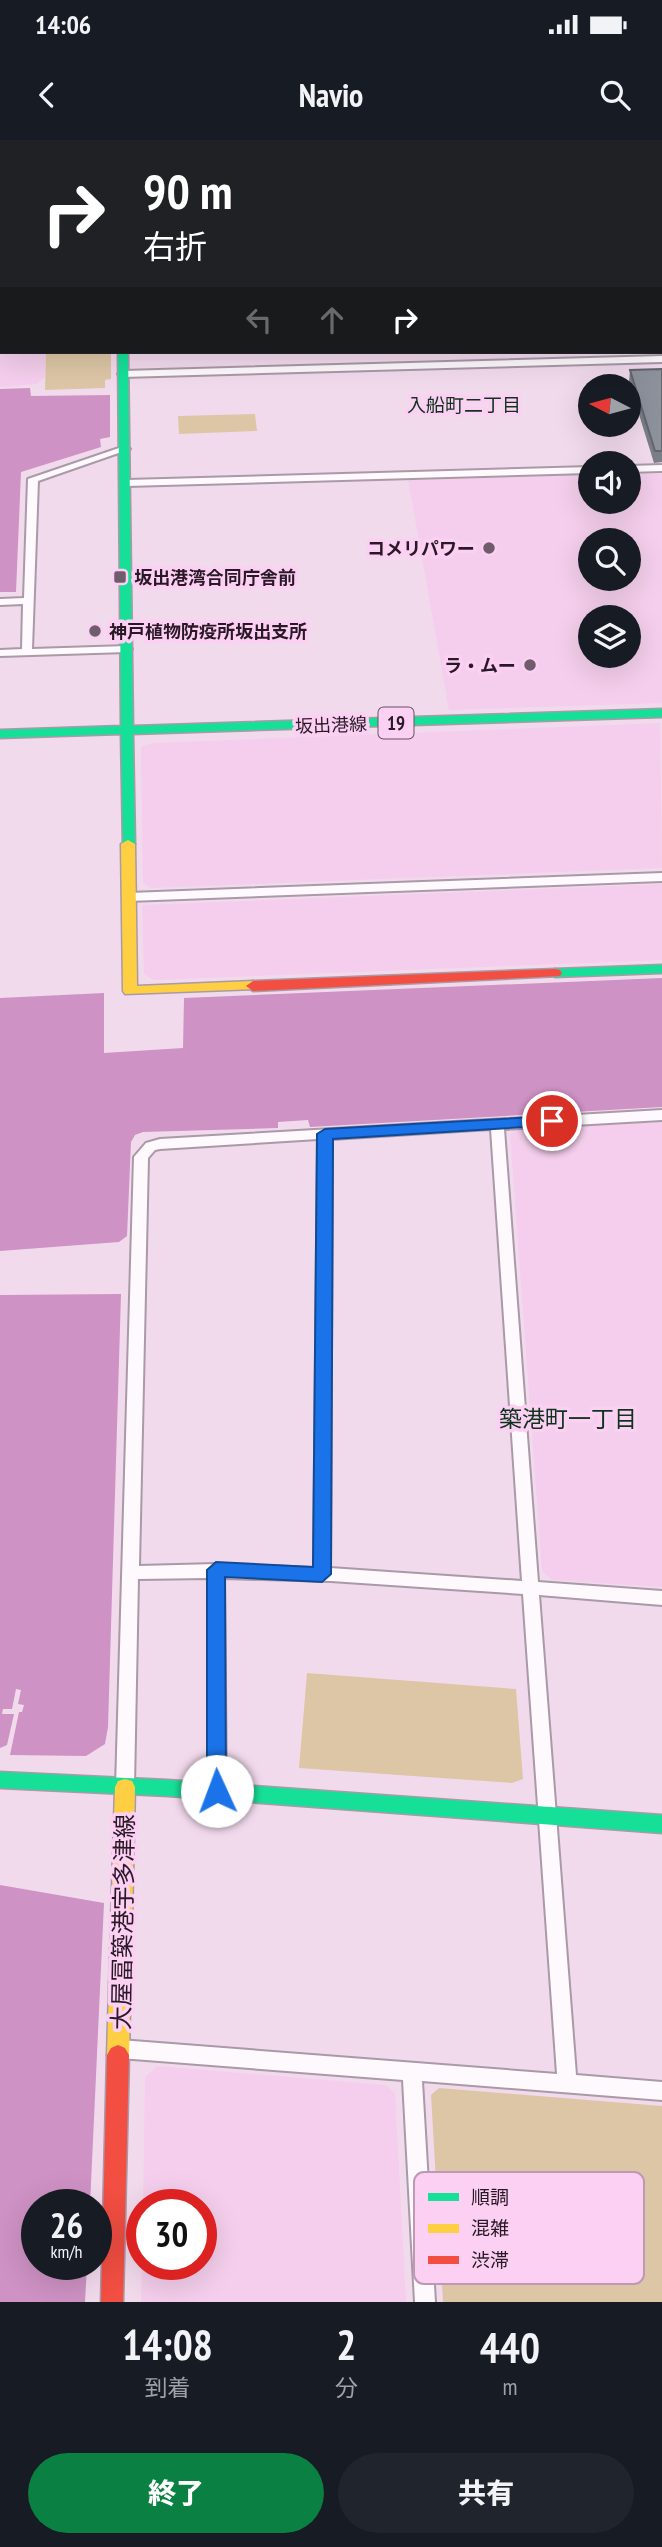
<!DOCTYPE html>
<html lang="ja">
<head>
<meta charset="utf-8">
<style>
	:root { --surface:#171b24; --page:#20242c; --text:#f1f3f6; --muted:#9ea1a6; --accent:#0b8043 }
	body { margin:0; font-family:"PT Sans Narrow","Noto Sans JP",sans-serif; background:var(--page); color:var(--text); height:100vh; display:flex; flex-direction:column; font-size:26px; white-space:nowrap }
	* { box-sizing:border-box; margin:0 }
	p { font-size:23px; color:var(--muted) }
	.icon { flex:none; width:38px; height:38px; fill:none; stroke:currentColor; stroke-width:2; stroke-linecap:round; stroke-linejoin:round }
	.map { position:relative; height:2162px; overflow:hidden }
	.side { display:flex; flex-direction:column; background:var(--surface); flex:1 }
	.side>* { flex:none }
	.banner { position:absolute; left:0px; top:0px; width:663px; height:214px; box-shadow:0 7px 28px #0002; background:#202124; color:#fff; overflow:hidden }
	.needle { width:46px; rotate:276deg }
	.fabs { position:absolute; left:578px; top:234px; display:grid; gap:14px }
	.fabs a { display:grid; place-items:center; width:63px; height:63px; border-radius:50%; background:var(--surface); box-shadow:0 7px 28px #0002; font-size:35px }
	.speed { position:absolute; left:21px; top:2049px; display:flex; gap:14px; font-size:35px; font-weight:700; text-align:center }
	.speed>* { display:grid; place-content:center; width:91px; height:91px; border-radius:50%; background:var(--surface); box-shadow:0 7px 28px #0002; line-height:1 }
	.speed small { font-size:18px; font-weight:400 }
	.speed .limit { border:10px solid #d22; background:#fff; color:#111 }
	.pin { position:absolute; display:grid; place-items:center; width:60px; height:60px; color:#fff; margin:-30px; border:4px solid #fff; border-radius:50%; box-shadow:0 2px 7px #0007 }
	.me { position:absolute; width:77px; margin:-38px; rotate:358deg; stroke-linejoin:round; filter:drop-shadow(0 0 5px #0008) }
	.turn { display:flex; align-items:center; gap:24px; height:147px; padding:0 28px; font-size:32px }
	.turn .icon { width:91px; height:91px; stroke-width:2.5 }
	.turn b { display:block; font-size:49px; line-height:60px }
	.lanes { display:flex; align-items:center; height:66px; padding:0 28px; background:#0003; justify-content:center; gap:35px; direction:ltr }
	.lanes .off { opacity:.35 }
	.eta { display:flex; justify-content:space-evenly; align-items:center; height:119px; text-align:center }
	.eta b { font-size:42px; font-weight:800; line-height:49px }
	.cta { display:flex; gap:14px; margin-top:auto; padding:14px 28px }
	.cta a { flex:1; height:80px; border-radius:42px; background:var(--accent); color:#fff; font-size:28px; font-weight:800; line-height:80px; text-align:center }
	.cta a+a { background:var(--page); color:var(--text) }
	.status { display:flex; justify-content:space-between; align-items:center; height:49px; padding:0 35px; background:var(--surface); direction:ltr }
	.status svg { height:19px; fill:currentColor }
	header { display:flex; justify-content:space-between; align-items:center; height:91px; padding:0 28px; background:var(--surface); font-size:32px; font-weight:800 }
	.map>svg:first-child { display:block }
	.built { fill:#f4ceec; fill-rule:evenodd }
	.green { fill:#ddc6a6 }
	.water { fill:#ce92c4 }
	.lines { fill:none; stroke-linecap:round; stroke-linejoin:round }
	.street-casing { stroke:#aa99a7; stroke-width:4 }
	.fast-casing { stroke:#aa99a7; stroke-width:3 }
	.slow-casing { stroke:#aa99a7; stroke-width:3 }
	.jam-casing { stroke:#aa99a7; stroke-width:3 }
	.street { fill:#fdf9fc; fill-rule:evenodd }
	.fast { fill:#16e098; fill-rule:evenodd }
	.slow { fill:#ffcf43; fill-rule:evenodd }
	.jam { fill:#f24e42; fill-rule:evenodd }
	.wall { fill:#7a7e87 }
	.building { fill:#8e929d; stroke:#63666e; stroke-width:2 }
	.route { fill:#1a73e8; stroke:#114b97; stroke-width:2 }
	.poi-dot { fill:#6f5d6c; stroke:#fcd0f3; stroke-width:2.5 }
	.labels { text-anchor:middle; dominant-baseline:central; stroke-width:7; stroke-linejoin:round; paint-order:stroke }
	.far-poi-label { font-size:18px; font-weight:bold; fill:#291926; stroke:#fcd0f3; text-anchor:end }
	.far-street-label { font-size:18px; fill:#291926; stroke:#fcd0f3 }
	.far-neighbourhood-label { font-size:19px; fill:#0e331c; stroke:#fcd0f3 }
	.shield { fill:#fcd0f3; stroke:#685064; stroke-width:2 }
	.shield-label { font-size:19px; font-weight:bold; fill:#291926 }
	.neighbourhood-label { font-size:23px; fill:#0e331c; stroke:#fcd0f3 }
	.near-street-label { font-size:24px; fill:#291926; stroke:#fcd0f3 }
	.key { fill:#fcd0f3; stroke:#bd99b6; stroke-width:2 }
	.key-label { font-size:19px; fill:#291926 }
</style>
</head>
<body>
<div class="status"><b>14:06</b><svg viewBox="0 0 49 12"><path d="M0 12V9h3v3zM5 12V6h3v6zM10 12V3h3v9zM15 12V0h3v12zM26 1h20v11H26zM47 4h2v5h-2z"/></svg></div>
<header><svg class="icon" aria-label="back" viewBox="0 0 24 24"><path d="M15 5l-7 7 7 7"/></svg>Navio<svg class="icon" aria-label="search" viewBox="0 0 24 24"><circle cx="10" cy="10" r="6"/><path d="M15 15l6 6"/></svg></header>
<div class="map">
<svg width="662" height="2162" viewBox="0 0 662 2162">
	<rect width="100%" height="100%" fill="#f2daed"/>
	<g class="built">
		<polygon points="189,0 643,0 644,2 189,2"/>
		<polygon points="0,56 2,212 46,212 45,237 37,244 0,247"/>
		<path d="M628,334H662V563L449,570L408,340L590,335V362H628ZM590,401H628V439H590ZM590,478H628V516H590Z"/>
		<polygon points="660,583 662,728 151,748 143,743 141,607 152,603"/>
		<polygon points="662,744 662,820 153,840 144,834 142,765"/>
		<polygon points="662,982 662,1447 552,1440 542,1431 510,994 517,990"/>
		<polygon points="157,1926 386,1945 395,1953 406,2162 141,2162 142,2120 142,2124 201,2124 201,2065 143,2065 145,1937"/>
	</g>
	<g class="green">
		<polygon points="46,212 111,212 111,239 105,240 105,248 45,250"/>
		<polygon points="255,274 257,291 179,294 178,276"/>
		<polygon points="307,1533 516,1549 523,1639 512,1643 299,1628"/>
		<polygon points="439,1948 662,1966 662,2162 443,2162 431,1955"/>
	</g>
	<g class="water">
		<polygon points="30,248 31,256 110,255 110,297 100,299 101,307 21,332 16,452 0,452 0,249"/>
		<polygon points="662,838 662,967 310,987 308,980 278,982 278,988 143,992 135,995 131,1002 127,1096 119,1102 0,1111 0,858 104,853 104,913 183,908 184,858"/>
		<polygon points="121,1154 108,1587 105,1604 86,1616 10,1615 19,1572 22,1572 24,1565 18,1564 21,1550 16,1549 12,1569 3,1569 2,1574 14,1574 7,1605 0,1608 0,1155"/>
		<polygon points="0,1745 104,1763 90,2065 37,2065 37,2124 87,2125 85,2162 0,2162"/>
	</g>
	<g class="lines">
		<defs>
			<g id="street">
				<rect x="31" y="0" width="8" height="2"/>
				<polygon points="173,0 181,0 172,2"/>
				<rect x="0" y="49" width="2" height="4"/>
				<polygon points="662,216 662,222 123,237 118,234 123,231"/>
				<polygon points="122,307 130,309 38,341 32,509 127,506 132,509 127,512 0,516 0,510 22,509 23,464 0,465 0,459 24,458 28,339"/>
				<polygon points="662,325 662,331 628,332 628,326"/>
				<polygon points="590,327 590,333 127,346 122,343 127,340"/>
				<polygon points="662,733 662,741 129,761 123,757 129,753"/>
				<path d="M662,970V980L504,989L538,1442L662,1451V1465L539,1455L576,1935L662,1942V1960L422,1941L435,2162H415L403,1940L120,1918L113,1915L111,1909L113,1903L120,1900L557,1934L523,1454L331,1441L224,1438L226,1652L223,1657L217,1660L211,1657L208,1652V1438L138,1439L134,1647L131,1652L125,1655L119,1652L116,1647L134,1017L146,1003L160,999ZM491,989L522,1441L330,1428L332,999ZM318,999L314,1428L216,1424L139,1426L148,1018L155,1010L160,1009Z"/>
			</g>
			<g id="fast">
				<polygon points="118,212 128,212 133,586 662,569 662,577 133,594 135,704 133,707 123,707 121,594 0,598 0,590 121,586"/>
				<polygon points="662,825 662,833 555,837 548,833 555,829"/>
				<polygon points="0,1632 168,1640 662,1675 662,1693 168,1656 0,1648"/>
			</g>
			<g id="slow">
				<polygon points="128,700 135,704 137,846 253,841 258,843 260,846 258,849 125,854 123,851 121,704"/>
				<polygon points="125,1639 132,1641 135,1647 129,1915 125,1922 118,1925 111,1922 107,1915 115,1647 118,1641"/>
			</g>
			<g id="jam">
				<polygon points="555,829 560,830 562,833 560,836 253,851 246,846 253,841"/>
				<polygon points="118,1905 125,1908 129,1915 123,2162 101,2162 107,1915 111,1908"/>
			</g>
		</defs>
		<use href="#street" class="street-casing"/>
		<use href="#fast" class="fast-casing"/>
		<use href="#slow" class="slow-casing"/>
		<use href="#jam" class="jam-casing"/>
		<use href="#street" class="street"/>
		<use href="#fast" class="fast"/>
		<use href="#slow" class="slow"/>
		<use href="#jam" class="jam"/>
	</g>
	<polygon class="wall" points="662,229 662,322 654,323 629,242 630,230"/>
	<polygon class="building" points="662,229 662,311 655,311 630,230"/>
	<polygon class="route" points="552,976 559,981 557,985 333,999 331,1434 322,1442 225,1437 226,1651 224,1658 217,1660 210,1658 207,1651 207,1430 216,1422 313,1427 317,994 325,989"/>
	<g class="poi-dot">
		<circle cx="489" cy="408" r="7"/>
		<rect x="113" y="430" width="14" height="14" rx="3.5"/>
		<circle cx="95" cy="491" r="7"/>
		<circle cx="530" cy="525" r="7"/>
	</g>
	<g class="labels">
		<g class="far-poi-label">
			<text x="475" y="408">コメリパワー</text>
			<text x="134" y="437" text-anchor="start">坂出港湾合同庁舎前</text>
			<text x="109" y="491" text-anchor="start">神戸植物防疫所坂出支所</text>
			<text x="516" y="525">ラ・ムー</text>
		</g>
		<g class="far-street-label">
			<text transform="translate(331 585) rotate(-2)">坂出港線</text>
		</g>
		<g class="far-neighbourhood-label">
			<text x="464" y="265">入船町二丁目</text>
		</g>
		<rect class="shield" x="378.5" y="567.5" width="35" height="31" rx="5"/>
		<g class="shield-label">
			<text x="396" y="583">19</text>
		</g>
		<g class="neighbourhood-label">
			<text x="568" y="1278">築港町一丁目</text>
		</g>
		<g class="near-street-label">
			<text transform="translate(123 1782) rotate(-89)">大屋冨築港宇多津線</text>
		</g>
	</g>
	<rect x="414" y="2032" width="230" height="112" rx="10" class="key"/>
	<rect x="428" y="2053" width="31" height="8" fill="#16e098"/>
	<rect x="428" y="2084" width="31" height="9" fill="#ffcf43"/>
	<rect x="428" y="2116" width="31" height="8" fill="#f24e42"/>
	<g class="key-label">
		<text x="471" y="2064">順調</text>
		<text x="471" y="2095">混雑</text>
		<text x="471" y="2127">渋滞</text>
	</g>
</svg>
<div class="fabs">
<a><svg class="needle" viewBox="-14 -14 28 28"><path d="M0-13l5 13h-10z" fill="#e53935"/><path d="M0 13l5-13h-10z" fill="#9ea1a6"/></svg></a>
<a><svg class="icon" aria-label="sound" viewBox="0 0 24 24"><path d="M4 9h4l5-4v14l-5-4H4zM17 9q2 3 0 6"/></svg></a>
<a><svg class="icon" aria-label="search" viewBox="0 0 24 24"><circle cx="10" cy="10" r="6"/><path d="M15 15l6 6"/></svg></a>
<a><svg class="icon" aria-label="layers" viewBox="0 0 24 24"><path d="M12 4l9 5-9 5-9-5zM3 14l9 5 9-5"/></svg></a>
</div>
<div class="speed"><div>26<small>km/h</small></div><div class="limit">30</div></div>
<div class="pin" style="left:552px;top:981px;background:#d93025"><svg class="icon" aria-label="arrive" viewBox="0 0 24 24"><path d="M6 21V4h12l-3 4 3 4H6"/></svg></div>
<svg class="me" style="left:217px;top:1651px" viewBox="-20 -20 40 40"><circle r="19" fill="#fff"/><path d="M0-13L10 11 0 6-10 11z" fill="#1a73e8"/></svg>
<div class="banner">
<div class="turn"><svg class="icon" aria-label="right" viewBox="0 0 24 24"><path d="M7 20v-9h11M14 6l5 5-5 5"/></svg><div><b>90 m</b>右折</div></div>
<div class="lanes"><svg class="icon off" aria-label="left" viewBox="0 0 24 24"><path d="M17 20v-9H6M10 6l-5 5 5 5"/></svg><svg class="icon off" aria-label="ahead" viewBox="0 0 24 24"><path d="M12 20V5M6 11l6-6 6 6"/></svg><svg class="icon" aria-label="right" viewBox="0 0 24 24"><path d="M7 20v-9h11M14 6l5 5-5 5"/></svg></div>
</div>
</div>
<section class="side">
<div class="eta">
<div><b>14:08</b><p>到着</p></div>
<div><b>2</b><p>分</p></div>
<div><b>440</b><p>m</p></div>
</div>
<div class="cta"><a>終了</a><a>共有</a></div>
</section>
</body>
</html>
